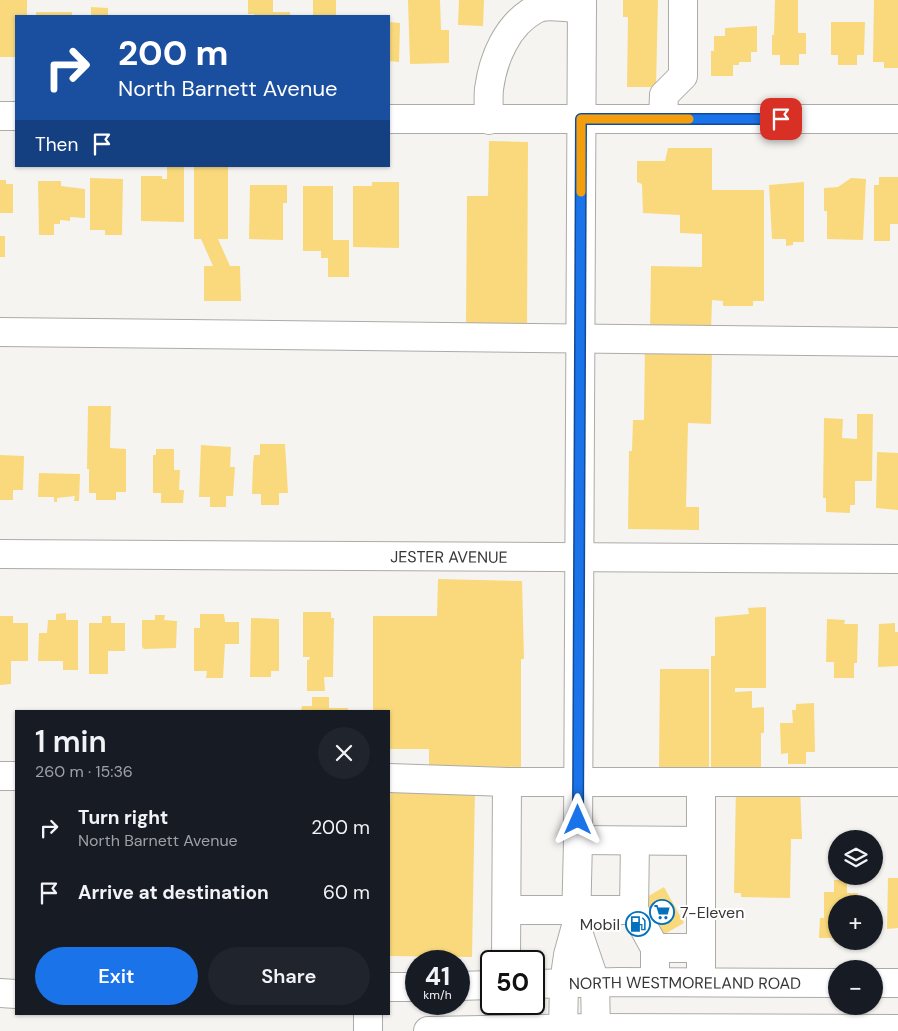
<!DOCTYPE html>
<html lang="en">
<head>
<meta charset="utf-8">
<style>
	:root { --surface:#171b24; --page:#20242c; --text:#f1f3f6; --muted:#9ea1a6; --accent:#1a73e8 }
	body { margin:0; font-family:"DM Sans",sans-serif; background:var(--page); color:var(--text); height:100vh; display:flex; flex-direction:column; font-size:19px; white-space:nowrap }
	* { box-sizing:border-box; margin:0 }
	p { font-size:16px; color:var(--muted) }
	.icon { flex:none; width:28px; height:28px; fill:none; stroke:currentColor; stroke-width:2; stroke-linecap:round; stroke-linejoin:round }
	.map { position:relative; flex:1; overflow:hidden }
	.side { position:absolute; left:15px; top:710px; width:375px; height:305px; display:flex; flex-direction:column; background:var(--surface); border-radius:0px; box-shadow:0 1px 4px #0004 }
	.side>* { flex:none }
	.hud { position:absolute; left:15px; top:15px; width:375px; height:152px; border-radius:0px; box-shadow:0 1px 4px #0004; background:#1a4fa0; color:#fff; overflow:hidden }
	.tools { position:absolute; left:828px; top:830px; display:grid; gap:10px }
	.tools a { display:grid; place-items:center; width:55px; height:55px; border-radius:50%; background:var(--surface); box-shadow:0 1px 4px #0004; font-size:25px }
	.speed { position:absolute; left:405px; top:950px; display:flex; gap:10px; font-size:25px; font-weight:700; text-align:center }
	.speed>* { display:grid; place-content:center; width:65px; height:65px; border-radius:50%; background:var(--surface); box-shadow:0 1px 4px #0004; line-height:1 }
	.speed small { font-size:12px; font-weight:400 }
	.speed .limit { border:2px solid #111; border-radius:8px; background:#fff; color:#111 }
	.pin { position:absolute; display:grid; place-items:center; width:42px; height:42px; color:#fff; margin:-21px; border-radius:10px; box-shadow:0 2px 8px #0006 }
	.me { position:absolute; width:55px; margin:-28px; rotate:0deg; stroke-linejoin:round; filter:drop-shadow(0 0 4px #0008) }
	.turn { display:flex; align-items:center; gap:18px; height:105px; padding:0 20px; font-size:22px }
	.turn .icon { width:65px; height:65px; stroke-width:2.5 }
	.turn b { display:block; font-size:35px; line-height:42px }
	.then { display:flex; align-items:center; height:48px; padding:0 20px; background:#0003; gap:10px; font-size:19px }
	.round { display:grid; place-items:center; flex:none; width:52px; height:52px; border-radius:26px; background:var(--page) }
	.head { display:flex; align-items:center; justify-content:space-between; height:85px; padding:0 20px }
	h1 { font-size:30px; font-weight:600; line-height:38px }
	.cta { display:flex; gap:10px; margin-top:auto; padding:10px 20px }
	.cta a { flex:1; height:58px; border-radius:30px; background:var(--accent); color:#fff; font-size:20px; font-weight:600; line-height:58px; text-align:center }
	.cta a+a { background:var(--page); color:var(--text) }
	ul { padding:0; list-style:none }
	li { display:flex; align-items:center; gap:15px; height:65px; padding:0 20px }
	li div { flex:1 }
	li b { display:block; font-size:19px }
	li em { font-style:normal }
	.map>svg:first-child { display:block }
	.building { fill:#f9d97c }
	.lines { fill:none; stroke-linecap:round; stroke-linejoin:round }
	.minor-casing { stroke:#acaba8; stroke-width:30 }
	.major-casing { stroke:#acaba8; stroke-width:30 }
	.minor { stroke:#fff; stroke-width:28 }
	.major { stroke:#fff; stroke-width:28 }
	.route-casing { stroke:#114b97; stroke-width:12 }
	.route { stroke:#1a73e8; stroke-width:9 }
	.slow { stroke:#f59e0b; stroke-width:9 }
	.labels { text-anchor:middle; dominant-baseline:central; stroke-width:4; stroke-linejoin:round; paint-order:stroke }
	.street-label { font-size:16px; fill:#373736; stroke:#fff }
	.poi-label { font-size:16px; fill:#373736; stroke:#fff; text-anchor:start }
</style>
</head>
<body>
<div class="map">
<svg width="898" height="1031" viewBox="0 0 898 1031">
	<rect width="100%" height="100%" fill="#f5f4f1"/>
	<g class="building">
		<polygon points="0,0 27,0 27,16 16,16 16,57 0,57"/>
		<polygon points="248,0 273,0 273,12 290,12 290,16 254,16 254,14 248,14"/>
		<rect x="313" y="0" width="23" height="16"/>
		<polygon points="408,0 440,0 441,30 449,30 449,63 410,64"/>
		<polygon points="459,0 484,0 483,26 458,25"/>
		<polygon points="623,0 658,0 656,87 627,87 628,17 623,17"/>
		<polygon points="775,0 798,0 798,33 806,33 806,54 799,54 799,65 780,65 780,55 772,55 772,35 774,35"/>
		<polygon points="874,0 898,0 898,68 884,68 884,62 873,62"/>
		<polygon points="91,7 108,8 108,16 91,16"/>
		<rect x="36" y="12" width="36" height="4"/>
		<polygon points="389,22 400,23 399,62 389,61"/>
		<polygon points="831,22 865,22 864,55 857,55 857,65 838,65 838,55 831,55"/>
		<polygon points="757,26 757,52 751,52 751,62 739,62 739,65 733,65 733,76 711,76 711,51 714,51 714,36 725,36 725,28"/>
		<polygon points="489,141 528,142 527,326 466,325 467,196 488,196"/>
		<polygon points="668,148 712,148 712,190 764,190 764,301 753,301 753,306 723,306 723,301 712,300 711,332 650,331 651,266 702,267 702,234 680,233 680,215 643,213 642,184 637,182 637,161 665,161"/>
		<polygon points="167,166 184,166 184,222 141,221 141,176 162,176 162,179 167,179"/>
		<polygon points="194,166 228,166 228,239 218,239 230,266 240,266 241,301 204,301 204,266 213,266 201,239 194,239"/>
		<polygon points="879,177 898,177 898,224 890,224 890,241 874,241 874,185 879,185"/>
		<polygon points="90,178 123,179 122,235 105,235 105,230 90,230"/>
		<polygon points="851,178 866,179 863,240 827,239 827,211 824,211 824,188 838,187"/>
		<polygon points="0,180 6,180 6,184 13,184 13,213 0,213"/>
		<polygon points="38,181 61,181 61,186 85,189 85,218 70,217 70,221 60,220 60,224 54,224 54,235 39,235"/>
		<polygon points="372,182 399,182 399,248 353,247 353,186 372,186"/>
		<polygon points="804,182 804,242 793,242 793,245 786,246 786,239 772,239 769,185"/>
		<polygon points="250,185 287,185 287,203 283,203 283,240 249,239"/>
		<polygon points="303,186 333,186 333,240 349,240 349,277 328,277 328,258 321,258 321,251 303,251"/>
		<rect x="0" y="236" width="5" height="21"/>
		<polygon points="645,345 712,346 711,424 688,423 686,507 699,507 699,530 628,529 629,451 632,451 633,420 644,420"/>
		<polygon points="88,406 111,406 110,448 126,449 126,492 116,492 116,500 96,500 96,493 89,493 89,469 87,469"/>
		<polygon points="857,414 873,414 872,481 855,481 855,505 850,505 850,513 826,512 826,498 823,498 824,418 843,419 842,438 857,439"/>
		<polygon points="260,444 285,444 288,493 279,493 279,505 261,505 261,494 252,494 253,464 254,455 260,455"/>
		<polygon points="201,445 231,447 230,467 235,467 233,496 226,496 226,507 210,507 210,497 199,497"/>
		<polygon points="156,449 174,449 174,470 180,470 179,490 184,490 183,503 161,503 161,493 153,493 153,455 156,455"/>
		<polygon points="877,452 898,453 898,510 876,508"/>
		<polygon points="0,455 24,456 23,490 13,490 13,500 0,500"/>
		<polygon points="39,473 80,474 79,501 74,501 75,496 57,498 57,502 54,502 54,497 38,497"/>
		<polygon points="438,579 522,581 524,659 521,659 521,767 429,766 429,749 389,749 389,711 373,711 373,616 437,616"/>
		<polygon points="766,607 766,688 735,688 735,692 752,691 752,708 764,707 764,733 761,733 761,769 711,770 711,656 715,656 715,617 749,614 748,608"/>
		<polygon points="303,612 331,612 331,618 334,618 333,677 324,677 325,691 307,691 307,660 309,660 310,657 303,657"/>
		<polygon points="66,613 66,620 78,620 78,670 63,670 63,661 38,661 39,633 47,633 48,620 56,620 56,614"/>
		<polygon points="200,614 224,614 225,622 239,622 239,644 225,644 223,678 206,678 207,671 194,671 194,628 200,628"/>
		<polygon points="155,615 165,615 164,620 177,621 176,648 144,649 142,647 142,620 155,620"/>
		<polygon points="0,616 13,616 13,623 28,623 28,661 11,661 11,684 0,685"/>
		<polygon points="102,616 111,616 111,623 125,623 125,651 108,651 108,674 89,674 89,623 102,623"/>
		<polygon points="251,618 279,619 279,671 271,671 271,677 250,677"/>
		<polygon points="827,619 845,620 844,624 858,624 857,663 854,663 854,678 834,678 834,662 826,662"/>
		<polygon points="895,623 895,632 898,632 898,666 878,667 879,624"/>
		<polygon points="660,669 709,669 709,767 659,767"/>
		<polygon points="312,697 329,697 329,708 348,708 348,711 301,711 302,706 312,706"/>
		<polygon points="814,703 815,752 806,752 806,764 788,764 788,753 781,754 780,723 793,723 792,710 796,710 796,704"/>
		<polygon points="391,786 475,788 472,957 389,956 389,809 390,809"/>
		<polygon points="800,786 802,839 791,839 790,898 741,897 741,893 734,893 736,788"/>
		<polygon points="888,878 898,878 898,928 887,929"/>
		<polygon points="834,880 847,880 847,893 858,893 858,904 836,904 836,942 834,942 834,938 819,938 820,918 824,918 824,892 834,892"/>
		<polygon points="664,887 684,923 661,936 640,901"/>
	</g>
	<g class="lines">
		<defs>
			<g id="minor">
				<polyline points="0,116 16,116"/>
				<polyline points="389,119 898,119"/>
				<polyline points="663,119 664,95 683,76 683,0"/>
				<path d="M489,120C489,110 488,99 489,89C493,59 507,24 536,9C548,3 569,8 582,9"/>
				<polyline points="0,332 898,342"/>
				<path id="s1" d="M0,554L898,559"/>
				<polyline points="0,776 16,776"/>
				<polyline points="389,778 507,782 898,782"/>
				<polyline points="578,840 701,841"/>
				<polyline points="507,910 634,910 655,948 655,982"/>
				<polyline points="634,910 635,841"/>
				<polyline points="655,948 701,948"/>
				<polyline points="506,961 507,782"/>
				<polyline points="701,982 701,782"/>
			</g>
			<g id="major">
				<polyline points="576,926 595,982 596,1031"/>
				<polyline points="874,983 898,983"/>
				<path id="s2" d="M534,984L619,982L836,983"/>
				<polyline points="459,986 491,985"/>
				<polyline points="389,987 416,987"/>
				<polyline points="0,993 16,994"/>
				<polyline points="368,1014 368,1031"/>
				<polyline points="428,1031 596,1028 898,1029"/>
				<polyline points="563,1031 564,983 568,955 576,926 578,840 582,0"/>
			</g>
		</defs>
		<use href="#minor" class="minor-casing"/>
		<use href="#major" class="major-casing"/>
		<use href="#minor" class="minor"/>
		<use href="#major" class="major"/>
	</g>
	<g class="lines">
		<defs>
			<polyline id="route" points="578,820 581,119 781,119"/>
		</defs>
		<use href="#route" class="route-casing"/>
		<use href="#route" class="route"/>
		<polyline class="slow" points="581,192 581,119 689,119"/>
	</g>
	<defs>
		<symbol id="supermarket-ring" viewBox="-11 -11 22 22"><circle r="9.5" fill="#fff" stroke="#0471bc" stroke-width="1.5"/><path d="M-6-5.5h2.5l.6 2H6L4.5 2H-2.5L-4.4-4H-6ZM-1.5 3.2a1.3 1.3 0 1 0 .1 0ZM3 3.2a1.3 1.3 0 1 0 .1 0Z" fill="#0471bc"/></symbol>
		<symbol id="fuel-ring" viewBox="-11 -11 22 22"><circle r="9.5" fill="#fff" stroke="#0471bc" stroke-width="1.5"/><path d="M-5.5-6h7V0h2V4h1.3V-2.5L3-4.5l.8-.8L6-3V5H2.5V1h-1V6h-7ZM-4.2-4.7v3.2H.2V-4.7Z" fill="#0471bc"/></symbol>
	</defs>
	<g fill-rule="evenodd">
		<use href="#supermarket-ring" x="648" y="898" width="28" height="28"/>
		<use href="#fuel-ring" x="624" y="910" width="28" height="28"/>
	</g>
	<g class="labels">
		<g class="street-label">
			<text stroke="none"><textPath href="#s1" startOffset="449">JESTER AVENUE</textPath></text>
			<text stroke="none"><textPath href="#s2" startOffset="151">NORTH WESTMORELAND ROAD</textPath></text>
		</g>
		<g class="poi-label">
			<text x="680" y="912">7-Eleven</text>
			<text x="620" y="924" text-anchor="end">Mobil</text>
		</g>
	</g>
</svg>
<div class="tools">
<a><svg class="icon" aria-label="layers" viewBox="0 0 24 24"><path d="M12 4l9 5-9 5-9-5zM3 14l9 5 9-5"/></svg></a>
<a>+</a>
<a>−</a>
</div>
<div class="speed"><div>41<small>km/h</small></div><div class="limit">50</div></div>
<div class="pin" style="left:781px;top:119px;background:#d93025"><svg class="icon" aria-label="arrive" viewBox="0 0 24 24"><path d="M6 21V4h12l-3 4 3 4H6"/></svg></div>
<svg class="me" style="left:578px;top:820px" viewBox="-20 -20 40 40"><path d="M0-17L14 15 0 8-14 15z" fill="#1a73e8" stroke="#fff" stroke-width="4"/></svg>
<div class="hud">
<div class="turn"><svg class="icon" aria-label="right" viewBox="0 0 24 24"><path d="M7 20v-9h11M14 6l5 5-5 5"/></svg><div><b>200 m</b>North Barnett Avenue</div></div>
<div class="then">Then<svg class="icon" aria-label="arrive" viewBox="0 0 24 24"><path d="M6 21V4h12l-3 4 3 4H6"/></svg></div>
</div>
<section class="side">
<div class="head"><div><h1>1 min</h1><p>260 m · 15:36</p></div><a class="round"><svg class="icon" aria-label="close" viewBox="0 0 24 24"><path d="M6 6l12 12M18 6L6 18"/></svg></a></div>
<ul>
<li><svg class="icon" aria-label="right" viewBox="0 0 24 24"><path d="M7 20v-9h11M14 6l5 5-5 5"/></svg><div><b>Turn right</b><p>North Barnett Avenue</p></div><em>200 m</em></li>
<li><svg class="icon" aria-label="arrive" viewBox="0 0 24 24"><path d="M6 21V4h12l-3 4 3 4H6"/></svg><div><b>Arrive at destination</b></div><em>60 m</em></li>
</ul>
<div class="cta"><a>Exit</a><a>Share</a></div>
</section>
</div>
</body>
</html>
